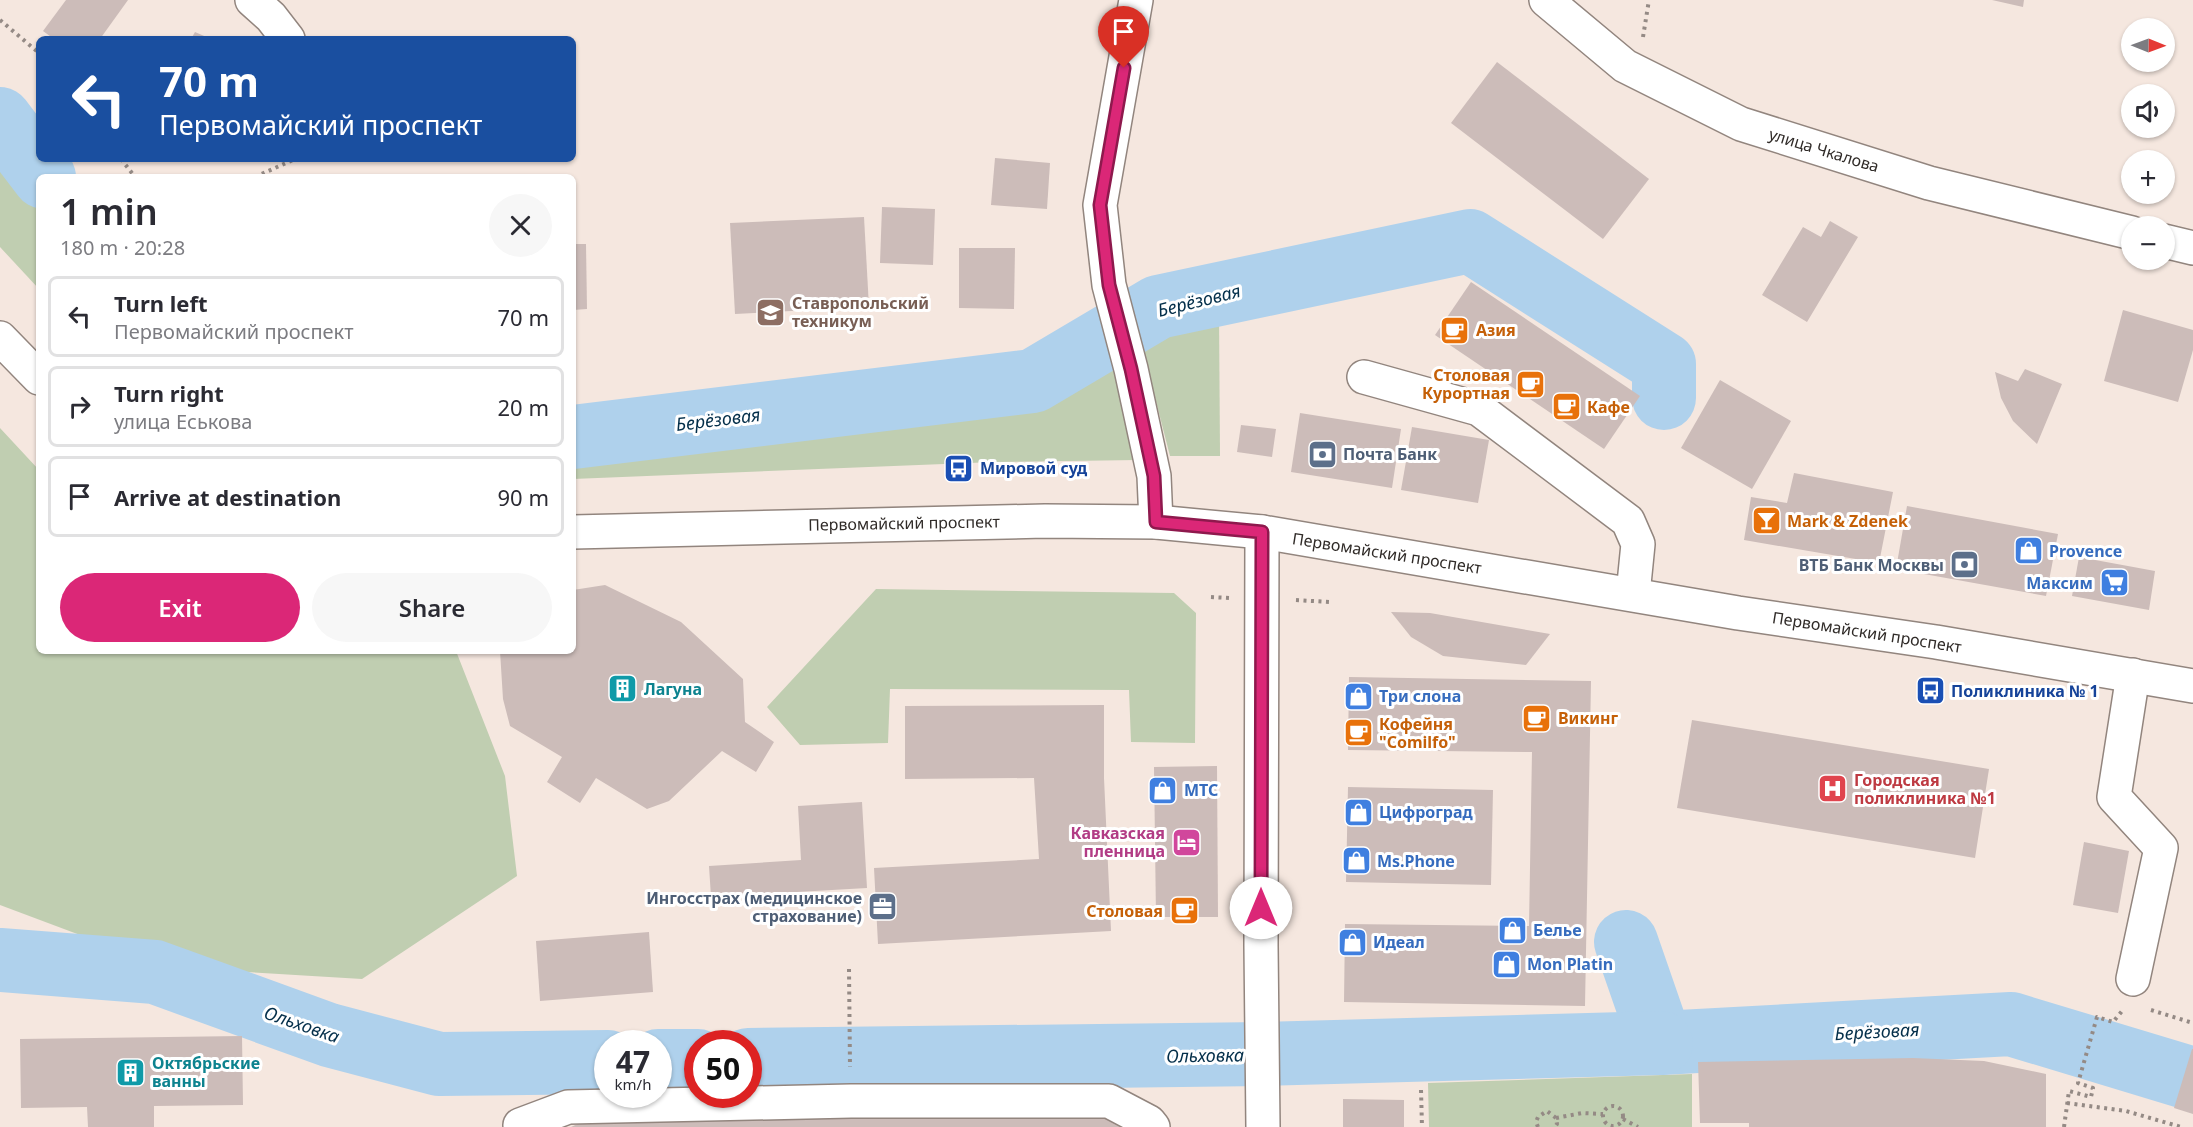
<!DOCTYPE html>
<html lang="en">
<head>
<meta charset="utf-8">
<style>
	:root { --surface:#fff; --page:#f7f7f7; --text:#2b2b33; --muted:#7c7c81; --line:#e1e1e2; --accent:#db2777 }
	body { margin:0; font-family:"Noto Sans",sans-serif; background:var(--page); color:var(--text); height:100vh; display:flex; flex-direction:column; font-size:22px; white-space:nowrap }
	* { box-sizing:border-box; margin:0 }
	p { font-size:20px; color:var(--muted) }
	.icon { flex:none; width:33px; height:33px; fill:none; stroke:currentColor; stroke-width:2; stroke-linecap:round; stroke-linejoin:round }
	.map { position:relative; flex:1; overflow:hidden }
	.side { position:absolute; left:36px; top:174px; width:540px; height:480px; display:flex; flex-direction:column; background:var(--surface); border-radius:9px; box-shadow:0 2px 4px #0004 }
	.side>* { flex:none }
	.top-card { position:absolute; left:36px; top:36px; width:540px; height:126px; border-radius:9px; box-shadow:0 2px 4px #0004; background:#1a4fa0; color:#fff; overflow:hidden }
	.needle { width:39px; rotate:91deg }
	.controls { position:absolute; left:2121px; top:18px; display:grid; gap:12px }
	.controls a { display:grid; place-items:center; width:54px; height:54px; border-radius:50%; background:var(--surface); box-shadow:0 2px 4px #0004; font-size:30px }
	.speed { position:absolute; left:594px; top:1030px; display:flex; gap:12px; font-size:30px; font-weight:700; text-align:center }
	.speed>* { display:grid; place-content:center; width:78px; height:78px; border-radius:50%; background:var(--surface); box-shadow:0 2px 4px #0004; line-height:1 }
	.speed small { font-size:15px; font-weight:400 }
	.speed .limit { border:9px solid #d22; background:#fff; color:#111 }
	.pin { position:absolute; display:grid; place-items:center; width:51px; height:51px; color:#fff; margin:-62px -26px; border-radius:50% 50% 50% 0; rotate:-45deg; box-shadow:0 0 6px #0007 }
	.pin .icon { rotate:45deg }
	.me { position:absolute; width:66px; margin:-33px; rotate:0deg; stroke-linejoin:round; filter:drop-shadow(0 0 4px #0008) }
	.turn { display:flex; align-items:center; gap:21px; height:126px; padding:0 24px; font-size:27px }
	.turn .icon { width:78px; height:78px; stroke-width:2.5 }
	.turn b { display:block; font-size:42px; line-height:51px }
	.round { display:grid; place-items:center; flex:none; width:63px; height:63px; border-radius:32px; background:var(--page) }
	.head { display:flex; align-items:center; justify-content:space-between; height:102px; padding:0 24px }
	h1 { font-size:36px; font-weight:600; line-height:45px }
	.primary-button { display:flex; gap:12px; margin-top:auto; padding:12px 24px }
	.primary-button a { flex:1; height:69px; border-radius:36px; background:var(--accent); color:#fff; font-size:24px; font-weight:600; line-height:69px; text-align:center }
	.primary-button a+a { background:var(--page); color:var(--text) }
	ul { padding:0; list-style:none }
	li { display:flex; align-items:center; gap:18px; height:81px; margin:0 12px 9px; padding:0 12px; border:3px solid var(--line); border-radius:9px }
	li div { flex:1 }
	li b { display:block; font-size:22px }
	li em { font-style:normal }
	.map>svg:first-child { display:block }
	.green { fill:#c0ceb1 }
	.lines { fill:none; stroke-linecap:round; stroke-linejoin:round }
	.river { stroke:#afd1ec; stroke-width:64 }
	.building { fill:#ccbcb9 }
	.minor-casing { stroke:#92857e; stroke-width:36 }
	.major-casing { stroke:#92857e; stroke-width:36 }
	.path { stroke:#948a85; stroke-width:4; stroke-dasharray:3 4.5; stroke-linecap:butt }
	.minor { stroke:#fff; stroke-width:33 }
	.major { stroke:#fff; stroke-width:33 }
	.route-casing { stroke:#8e194d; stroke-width:15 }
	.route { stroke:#db2777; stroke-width:10 }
	.labels { text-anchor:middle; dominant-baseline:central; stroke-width:6; stroke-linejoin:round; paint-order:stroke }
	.street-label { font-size:16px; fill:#302b28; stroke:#fff }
	.education-label { font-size:16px; font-weight:bold; fill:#785e54; stroke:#fff; text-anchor:start }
	.food-label { font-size:16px; font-weight:bold; fill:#c56008; stroke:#fff; text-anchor:start }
	.service-label { font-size:16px; font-weight:bold; fill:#4e5e75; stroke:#fff; text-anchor:end }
	.transit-label { font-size:16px; font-weight:bold; fill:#164399; stroke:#fff; text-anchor:start }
	.shop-label { font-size:16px; font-weight:bold; fill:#366cbe; stroke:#fff; text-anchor:start }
	.culture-label { font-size:16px; font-weight:bold; fill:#0d838f; stroke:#fff; text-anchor:start }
	.health-label { font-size:16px; font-weight:bold; fill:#be3a42; stroke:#fff; text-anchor:start }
	.hotel-label { font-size:16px; font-weight:bold; fill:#b23c85; stroke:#fff; text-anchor:end }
	.water-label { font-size:18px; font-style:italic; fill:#042f4a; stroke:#fff }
</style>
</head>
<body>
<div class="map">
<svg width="2193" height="1127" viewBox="0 0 2193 1127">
	<rect width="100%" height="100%" fill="#f5e7df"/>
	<g class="green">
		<polygon points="0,142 39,192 39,289 0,247"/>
		<polygon points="1219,313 1220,456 1170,456 1140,339 1161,325"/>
		<polygon points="1114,349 1138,460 994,462 573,479 573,449 1034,394"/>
		<polygon points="0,428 39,470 39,651 456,651 505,776 517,876 362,979 229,971 80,935 0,905"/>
		<polygon points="876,589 1174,593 1196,613 1195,743 1131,742 1129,690 890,689 888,743 800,745 767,707"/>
		<polygon points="1692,1074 1692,1127 1429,1127 1428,1083"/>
	</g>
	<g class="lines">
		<g class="river">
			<polyline points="0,119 44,177"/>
			<polyline points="573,437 1033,381 1158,307 1470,241 1664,364 1664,398"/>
			<polyline points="1626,942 1661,1043 2011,1024 2193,1079"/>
			<polyline points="0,960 155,972 329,1035 439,1064 608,1062"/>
			<polyline points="748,1060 1264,1054 1661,1043"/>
			<polyline points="658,1061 698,1061"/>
		</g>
	</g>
	<g class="building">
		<polygon points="66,0 128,0 100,39 54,39 43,31"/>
		<polygon points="1992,0 2024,0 2023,7"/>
		<polygon points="195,32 211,39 191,39"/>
		<polygon points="1497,62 1649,179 1603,239 1451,123"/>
		<polygon points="995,158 1050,163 1047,209 991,205"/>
		<polygon points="882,207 935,209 933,265 880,263"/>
		<polygon points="864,217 869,307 735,314 730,223"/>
		<polygon points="1830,221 1858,237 1807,322 1762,295 1803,227 1821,237"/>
		<polygon points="573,244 586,244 587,309 573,310"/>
		<polygon points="959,248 1015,248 1014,309 959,308"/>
		<polygon points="1471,282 1640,396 1604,449 1435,335"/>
		<polygon points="2123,310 2193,330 2193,350 2178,402 2104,381"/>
		<polygon points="2025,369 2062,384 2037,444 2013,421 2001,398 1995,372 2018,381"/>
		<polygon points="1720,380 1791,421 1752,489 1681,448"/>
		<polygon points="1300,413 1401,429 1392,488 1291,472"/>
		<polygon points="1241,425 1276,429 1272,457 1237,452"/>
		<polygon points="1412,427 1489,440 1478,503 1401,490"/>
		<polygon points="1794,473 1893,492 1879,563 1744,540 1751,497 1787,503"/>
		<polygon points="1907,506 2058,534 2046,596 1896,569"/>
		<polygon points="2079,557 2155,571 2149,610 2072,596"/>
		<polygon points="605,585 681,622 743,679 745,722 774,742 756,772 722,751 669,801 647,809 596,778 580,803 547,782 562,757 510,726 503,699 500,651 573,651 573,590"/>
		<polygon points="1391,612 1430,613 1550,634 1526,665 1443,656 1411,637"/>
		<polygon points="1349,677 1591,681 1585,1006 1344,1002 1345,924 1529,926 1532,752 1348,750"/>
		<polygon points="1104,705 1104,778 1111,931 878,944 874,868 1039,859 1034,778 905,779 905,706"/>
		<polygon points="1692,720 1989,769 1975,858 1677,808"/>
		<polygon points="1217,766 1218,917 1156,917 1154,767"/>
		<polygon points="1348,787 1493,790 1491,885 1346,882"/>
		<polygon points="862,802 867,888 711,897 709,866 801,860 798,806"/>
		<polygon points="2084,842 2129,851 2118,913 2073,905"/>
		<polygon points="649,932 653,992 540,1001 536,941"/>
		<polygon points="242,1036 243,1105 154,1106 154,1127 88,1127 87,1107 21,1108 20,1039"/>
		<polygon points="2192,1049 2193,1049 2193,1114 2174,1108"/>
		<polygon points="1913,1058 1984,1061 2046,1074 2046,1127 1749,1127 1749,1123 1700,1123 1698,1062"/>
		<polygon points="1343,1099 1404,1100 1404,1127 1343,1127"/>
		<polygon points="1101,1116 1128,1127 571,1127 584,1121"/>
	</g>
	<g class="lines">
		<defs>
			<g id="minor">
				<polyline points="252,0 271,17 288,39"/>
				<polyline points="1136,0 1100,205 1109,285 1131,369 1154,476 1156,522"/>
				<polyline points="1546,0 1625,66 1741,124 1929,183 2132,233"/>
				<polyline points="2164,241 2193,248"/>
				<polyline points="0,338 39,378"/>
				<polyline points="1364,377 1479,409 1628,521 1638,544 1633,594"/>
				<polyline points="573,532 1045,521 1156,522 1262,532"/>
				<polyline points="2133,675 2114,797 2161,848 2133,979"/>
				<polyline points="520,1125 568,1107 851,1101 1109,1101 1149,1122 1153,1127"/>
			</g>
			<polyline id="major" points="1263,1127 1261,946 1262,532 1738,613 1936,642 2193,686"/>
		</defs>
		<use href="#minor" class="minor-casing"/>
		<use href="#major" class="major-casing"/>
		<g class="path">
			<polyline points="0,20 39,53"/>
			<polyline points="1643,37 1649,0"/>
			<polyline points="121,159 135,177"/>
			<polyline points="255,177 295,159"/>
			<polyline points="1211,597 1229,598"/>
			<polyline points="1296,600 1329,602"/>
			<polyline points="849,969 850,1067"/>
			<polyline points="2151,1010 2193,1023"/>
			<polyline points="1421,1090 1422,1127"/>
			<polyline points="2067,1103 2126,1111 2181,1127"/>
			<circle cx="1613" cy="1116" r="10"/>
			<polyline points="1556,1118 1582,1113 1603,1114"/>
			<polyline points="1623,1119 1638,1127"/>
			<polyline points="1538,1127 1536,1122 1538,1117 1547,1111 1556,1118 1557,1124 1555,1127"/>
			<polyline points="2064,1127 2069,1091 2091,1097 2093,1088 2078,1083 2097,1017 2113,1022 2122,1011"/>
		</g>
		<use href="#minor" class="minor"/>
		<use href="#major" class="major"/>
	</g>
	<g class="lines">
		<defs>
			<polyline id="route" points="1124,68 1100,205 1109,285 1131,369 1154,476 1156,522 1262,532 1261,908"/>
		</defs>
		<use href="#route" class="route-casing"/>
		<use href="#route" class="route"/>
	</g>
	<defs>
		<symbol id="university-square" viewBox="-11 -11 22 22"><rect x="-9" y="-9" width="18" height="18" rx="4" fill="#8d6e63" stroke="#fff"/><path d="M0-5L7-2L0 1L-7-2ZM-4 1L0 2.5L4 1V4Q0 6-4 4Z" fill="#fff"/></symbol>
		<symbol id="cafe-square" viewBox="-11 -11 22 22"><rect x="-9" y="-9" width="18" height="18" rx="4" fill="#e8710a" stroke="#fff"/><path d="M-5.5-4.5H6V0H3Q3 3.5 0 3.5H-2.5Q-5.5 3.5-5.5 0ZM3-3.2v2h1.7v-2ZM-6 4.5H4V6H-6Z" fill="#fff"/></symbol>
		<symbol id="bank-square" viewBox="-11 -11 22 22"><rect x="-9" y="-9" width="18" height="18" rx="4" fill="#5c6f8a" stroke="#fff"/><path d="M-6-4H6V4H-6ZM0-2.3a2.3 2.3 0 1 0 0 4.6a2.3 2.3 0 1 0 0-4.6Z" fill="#fff"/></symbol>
		<symbol id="bus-square" viewBox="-11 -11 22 22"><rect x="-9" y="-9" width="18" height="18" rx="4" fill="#1a4fb4" stroke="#fff"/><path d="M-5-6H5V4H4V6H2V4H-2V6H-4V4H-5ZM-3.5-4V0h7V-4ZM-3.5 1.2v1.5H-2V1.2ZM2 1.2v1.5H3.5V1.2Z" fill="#fff"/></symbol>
		<symbol id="bar-square" viewBox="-11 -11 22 22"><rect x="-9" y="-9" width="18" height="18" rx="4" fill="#e8710a" stroke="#fff"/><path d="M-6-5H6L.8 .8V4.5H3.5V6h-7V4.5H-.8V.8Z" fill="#fff"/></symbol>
		<symbol id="shop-square" viewBox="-11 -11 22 22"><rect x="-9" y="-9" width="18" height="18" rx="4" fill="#3f7fe0" stroke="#fff"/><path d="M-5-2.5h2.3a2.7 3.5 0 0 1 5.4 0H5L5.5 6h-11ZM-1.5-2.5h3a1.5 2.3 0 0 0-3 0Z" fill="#fff"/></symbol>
		<symbol id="supermarket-square" viewBox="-11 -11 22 22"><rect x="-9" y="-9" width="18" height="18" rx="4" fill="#3f7fe0" stroke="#fff"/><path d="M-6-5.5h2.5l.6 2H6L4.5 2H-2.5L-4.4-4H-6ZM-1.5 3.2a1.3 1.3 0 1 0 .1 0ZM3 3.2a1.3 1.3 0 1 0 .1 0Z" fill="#fff"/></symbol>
		<symbol id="building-square" viewBox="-11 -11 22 22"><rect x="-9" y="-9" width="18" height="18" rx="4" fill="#0f9aa8" stroke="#fff"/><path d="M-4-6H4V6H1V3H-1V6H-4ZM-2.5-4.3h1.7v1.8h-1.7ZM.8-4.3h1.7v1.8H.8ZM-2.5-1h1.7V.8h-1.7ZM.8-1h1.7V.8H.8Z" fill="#fff"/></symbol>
		<symbol id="hospital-square" viewBox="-11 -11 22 22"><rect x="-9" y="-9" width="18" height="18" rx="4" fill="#e0444e" stroke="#fff"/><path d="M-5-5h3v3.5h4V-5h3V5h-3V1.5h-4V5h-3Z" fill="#fff"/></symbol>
		<symbol id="hotel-square" viewBox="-11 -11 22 22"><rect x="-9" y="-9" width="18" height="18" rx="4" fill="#d1479c" stroke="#fff"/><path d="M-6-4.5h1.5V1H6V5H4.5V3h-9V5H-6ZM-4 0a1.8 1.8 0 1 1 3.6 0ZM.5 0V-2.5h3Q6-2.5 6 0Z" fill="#fff"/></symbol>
		<symbol id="office-square" viewBox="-11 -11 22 22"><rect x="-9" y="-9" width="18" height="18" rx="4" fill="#5c6f8a" stroke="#fff"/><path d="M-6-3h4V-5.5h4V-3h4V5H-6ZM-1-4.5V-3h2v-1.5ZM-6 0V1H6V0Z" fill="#fff"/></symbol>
	</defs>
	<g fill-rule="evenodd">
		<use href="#university-square" x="754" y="296" width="33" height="33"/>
		<use href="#cafe-square" x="1438" y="314" width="33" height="33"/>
		<use href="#cafe-square" x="1514" y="368" width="33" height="33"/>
		<use href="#cafe-square" x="1550" y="390" width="33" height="33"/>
		<use href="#bank-square" x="1306" y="438" width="33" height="33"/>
		<use href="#bus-square" x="942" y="452" width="33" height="33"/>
		<use href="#bar-square" x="1750" y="504" width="33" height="33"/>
		<use href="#shop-square" x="2012" y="534" width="33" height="33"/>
		<use href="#bank-square" x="1948" y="548" width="33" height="33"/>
		<use href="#supermarket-square" x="2098" y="566" width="33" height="33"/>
		<use href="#building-square" x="606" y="672" width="33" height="33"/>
		<use href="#bus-square" x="1914" y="674" width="33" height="33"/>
		<use href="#shop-square" x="1342" y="680" width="33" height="33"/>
		<use href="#cafe-square" x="1520" y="702" width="33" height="33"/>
		<use href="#cafe-square" x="1342" y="716" width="33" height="33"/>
		<use href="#hospital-square" x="1816" y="772" width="33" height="33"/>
		<use href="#shop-square" x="1146" y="774" width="33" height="33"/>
		<use href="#shop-square" x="1342" y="796" width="33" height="33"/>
		<use href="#hotel-square" x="1170" y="826" width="33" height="33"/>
		<use href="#shop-square" x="1340" y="844" width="33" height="33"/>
		<use href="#office-square" x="866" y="890" width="33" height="33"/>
		<use href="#cafe-square" x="1168" y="894" width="33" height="33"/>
		<use href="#shop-square" x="1496" y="914" width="33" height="33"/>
		<use href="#shop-square" x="1336" y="926" width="33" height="33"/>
		<use href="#shop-square" x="1490" y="948" width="33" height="33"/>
		<use href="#building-square" x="114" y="1056" width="33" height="33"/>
	</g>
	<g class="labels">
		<g class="street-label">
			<text transform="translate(1824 150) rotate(17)">улица Чкалова</text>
			<text transform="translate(904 523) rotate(-1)">Первомайский проспект</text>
			<text transform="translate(1387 553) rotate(9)">Первомайский проспект</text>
			<text transform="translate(1867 632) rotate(9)">Первомайский проспект</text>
		</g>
		<g class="education-label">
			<text x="792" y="303">Ставропольский<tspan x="792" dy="18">техникум</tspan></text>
		</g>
		<g class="food-label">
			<text x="1476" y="330">Азия</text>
			<text x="1510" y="375" text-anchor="end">Столовая<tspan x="1510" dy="18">Курортная</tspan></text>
			<text x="1587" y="407">Кафе</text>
			<text x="1787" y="521">Mark &amp; Zdenek</text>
			<text x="1558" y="718">Викинг</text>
			<text x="1379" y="724">Кофейня<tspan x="1379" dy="18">"Comilfo"</tspan></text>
			<text x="1163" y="911" text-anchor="end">Столовая</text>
		</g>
		<g class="service-label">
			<text x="1343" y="454" text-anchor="start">Почта Банк</text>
			<text x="1944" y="565">ВТБ Банк Москвы</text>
			<text x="862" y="898">Ингосстрах (медицинское<tspan x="862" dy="18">страхование)</tspan></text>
		</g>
		<g class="transit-label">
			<text x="980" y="468">Мировой суд</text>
			<text x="1951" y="691">Поликлиника № 1</text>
		</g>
		<g class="shop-label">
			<text x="2049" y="551">Provence</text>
			<text x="2093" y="583" text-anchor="end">Максим</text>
			<text x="1379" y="696">Три слона</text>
			<text x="1184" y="790">МТС</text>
			<text x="1379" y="812">Цифроград</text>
			<text x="1377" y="861">Ms.Phone</text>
			<text x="1533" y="930">Белье</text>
			<text x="1373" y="942">Идеал</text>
			<text x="1527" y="964">Mon Platin</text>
		</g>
		<g class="culture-label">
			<text x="644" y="689">Лагуна</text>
			<text x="152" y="1063">Октябрьские<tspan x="152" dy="18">ванны</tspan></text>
		</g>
		<g class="health-label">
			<text x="1854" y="780">Городская<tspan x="1854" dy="18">поликлиника №1</tspan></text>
		</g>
		<g class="hotel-label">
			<text x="1165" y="833">Кавказская<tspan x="1165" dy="18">пленница</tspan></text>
		</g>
		<g class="water-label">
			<text transform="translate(1199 300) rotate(-14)">Берёзовая</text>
			<text transform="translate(718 419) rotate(-7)">Берёзовая</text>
			<text transform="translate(302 1024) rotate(19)">Ольховка</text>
			<text transform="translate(1877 1031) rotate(-3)">Берёзовая</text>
			<text transform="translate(1205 1055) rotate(-1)">Ольховка</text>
		</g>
	</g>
</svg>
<div class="controls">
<a><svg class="needle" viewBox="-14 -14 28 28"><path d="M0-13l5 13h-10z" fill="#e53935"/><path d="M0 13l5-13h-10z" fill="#7c7c81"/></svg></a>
<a><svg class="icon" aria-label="sound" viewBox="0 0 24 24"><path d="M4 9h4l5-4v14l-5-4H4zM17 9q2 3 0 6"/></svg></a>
<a>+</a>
<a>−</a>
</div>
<div class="speed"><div>47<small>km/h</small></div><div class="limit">50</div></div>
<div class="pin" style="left:1124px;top:68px;background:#d93025"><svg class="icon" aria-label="arrive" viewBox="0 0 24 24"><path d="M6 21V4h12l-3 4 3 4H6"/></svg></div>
<svg class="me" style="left:1261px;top:908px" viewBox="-20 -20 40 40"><circle r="19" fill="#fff"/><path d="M0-13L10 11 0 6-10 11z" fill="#db2777"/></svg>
<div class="top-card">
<div class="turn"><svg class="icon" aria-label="left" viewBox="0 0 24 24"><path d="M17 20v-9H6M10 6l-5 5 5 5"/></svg><div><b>70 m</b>Первомайский проспект</div></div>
</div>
<section class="side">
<div class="head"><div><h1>1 min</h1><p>180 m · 20:28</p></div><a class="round"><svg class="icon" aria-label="close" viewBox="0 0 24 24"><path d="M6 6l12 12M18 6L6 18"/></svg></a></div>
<ul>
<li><svg class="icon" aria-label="left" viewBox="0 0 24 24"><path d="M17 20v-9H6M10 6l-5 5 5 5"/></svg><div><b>Turn left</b><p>Первомайский проспект</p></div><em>70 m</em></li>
<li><svg class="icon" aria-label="right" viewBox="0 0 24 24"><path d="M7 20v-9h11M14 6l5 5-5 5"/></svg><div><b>Turn right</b><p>улица Еськова</p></div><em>20 m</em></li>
<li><svg class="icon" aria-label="arrive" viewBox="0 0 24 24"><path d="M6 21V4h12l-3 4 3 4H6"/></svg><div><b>Arrive at destination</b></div><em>90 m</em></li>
</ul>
<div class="primary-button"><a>Exit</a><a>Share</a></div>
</section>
</div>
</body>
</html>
